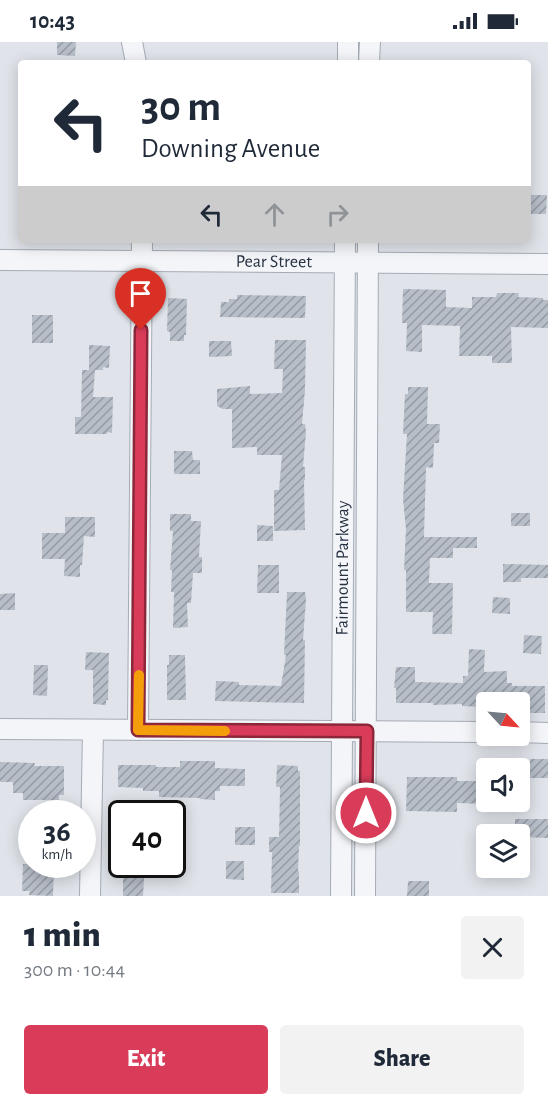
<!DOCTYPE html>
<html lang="en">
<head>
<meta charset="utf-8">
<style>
	:root { --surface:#fff; --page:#f2f2f3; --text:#1f2937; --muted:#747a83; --accent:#d83c59 }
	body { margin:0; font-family:"Alegreya Sans",sans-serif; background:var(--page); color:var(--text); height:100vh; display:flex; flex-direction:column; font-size:22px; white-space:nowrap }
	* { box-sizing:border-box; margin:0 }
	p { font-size:20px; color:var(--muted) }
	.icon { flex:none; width:33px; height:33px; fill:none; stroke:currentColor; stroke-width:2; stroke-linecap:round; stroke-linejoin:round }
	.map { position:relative; height:854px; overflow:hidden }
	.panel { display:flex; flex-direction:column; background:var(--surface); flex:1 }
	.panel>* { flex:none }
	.hud { position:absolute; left:18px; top:18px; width:513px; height:183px; border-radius:6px; box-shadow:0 3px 15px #0003; background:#fff; color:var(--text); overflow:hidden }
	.needle { width:39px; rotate:116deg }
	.controls { position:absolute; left:476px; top:650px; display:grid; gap:12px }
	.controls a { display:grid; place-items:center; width:54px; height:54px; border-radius:6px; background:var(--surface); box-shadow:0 3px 15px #0003; font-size:30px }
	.speed { position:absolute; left:18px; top:758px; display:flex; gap:12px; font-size:30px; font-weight:700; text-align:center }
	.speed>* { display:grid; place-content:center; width:78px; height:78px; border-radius:50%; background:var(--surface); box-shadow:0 3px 15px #0003; line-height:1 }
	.speed small { font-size:15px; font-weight:400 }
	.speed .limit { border:3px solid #111; border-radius:9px; background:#fff; color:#111 }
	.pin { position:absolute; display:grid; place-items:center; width:51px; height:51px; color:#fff; margin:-62px -26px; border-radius:50% 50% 50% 0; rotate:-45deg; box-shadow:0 0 6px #0007 }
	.pin .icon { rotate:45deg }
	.me { position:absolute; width:66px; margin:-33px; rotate:0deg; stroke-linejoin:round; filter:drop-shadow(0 0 4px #0008) }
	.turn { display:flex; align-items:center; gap:21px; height:126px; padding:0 24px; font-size:27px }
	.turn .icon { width:78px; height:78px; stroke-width:2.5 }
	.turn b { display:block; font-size:42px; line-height:51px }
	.lanes { display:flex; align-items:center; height:57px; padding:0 24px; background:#0003; justify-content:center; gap:30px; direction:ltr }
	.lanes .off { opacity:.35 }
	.round { display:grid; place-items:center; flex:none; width:63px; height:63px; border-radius:6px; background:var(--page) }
	.head { display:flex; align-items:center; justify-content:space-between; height:102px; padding:0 24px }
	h1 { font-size:36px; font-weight:800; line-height:45px }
	.action { display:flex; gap:12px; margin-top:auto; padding:12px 24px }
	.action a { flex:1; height:69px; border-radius:6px; background:var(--accent); color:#fff; font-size:24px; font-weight:800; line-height:69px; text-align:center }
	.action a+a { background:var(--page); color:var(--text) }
	.status { display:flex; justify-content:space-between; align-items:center; height:42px; padding:0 30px; background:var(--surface); direction:ltr }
	.status svg { height:16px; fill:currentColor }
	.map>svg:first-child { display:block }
	.building { fill:url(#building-hatch) }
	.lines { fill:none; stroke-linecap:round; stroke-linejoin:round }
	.minor-casing { stroke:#a5abb5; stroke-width:22 }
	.minor { stroke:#f3f5f8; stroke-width:20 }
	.route-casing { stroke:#8c273a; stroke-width:15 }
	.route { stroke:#d83c59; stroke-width:10 }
	.slow { stroke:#f59e0b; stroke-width:10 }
	.labels { text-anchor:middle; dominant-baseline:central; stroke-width:5; stroke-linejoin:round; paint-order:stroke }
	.street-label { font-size:18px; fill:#273243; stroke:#f0f3f7 }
</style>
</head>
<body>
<div class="status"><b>10:43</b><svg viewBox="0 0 49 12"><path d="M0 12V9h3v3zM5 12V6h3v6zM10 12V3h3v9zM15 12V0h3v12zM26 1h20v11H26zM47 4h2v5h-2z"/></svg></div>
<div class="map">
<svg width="548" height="854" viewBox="0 0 548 854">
	<defs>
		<pattern id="building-hatch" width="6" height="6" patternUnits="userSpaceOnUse" patternTransform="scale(1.5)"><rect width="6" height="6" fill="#b7bec8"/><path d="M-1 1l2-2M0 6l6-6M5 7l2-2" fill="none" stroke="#959ba4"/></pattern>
	</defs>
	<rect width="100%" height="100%" fill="#e0e4ea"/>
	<g class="building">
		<polygon points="57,0 76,0 75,14 57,13"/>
		<polygon points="528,153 547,153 546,172 528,172"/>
		<polygon points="403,247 446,248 446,265 472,266 472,255 496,255 497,251 519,251 518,255 543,256 543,258 548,258 548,286 511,285 512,321 492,321 492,314 459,314 460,284 422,283 422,310 406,309 407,281 402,281"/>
		<polygon points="237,253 306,254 305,276 220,275 221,260 229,260 229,257 237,257"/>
		<polygon points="168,256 187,257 186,293 184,293 184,299 170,299 170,290 167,289"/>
		<rect x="32" y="273" width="21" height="28"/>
		<polygon points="275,298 306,298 305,348 302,382 305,382 306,390 303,425 305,425 305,438 304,438 305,488 274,489 274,448 279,448 282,413 257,413 257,405 232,406 232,367 223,367 217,364 217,347 250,344 250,352 282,351 283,327 274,327"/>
		<polygon points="209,299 231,299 232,314 209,315"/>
		<polygon points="89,303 110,304 109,326 103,325 103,328 95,328 93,355 113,355 112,391 107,390 107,392 75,392 75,375 81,375 82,328 89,328"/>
		<polygon points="408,345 428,345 427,382 440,382 439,401 434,401 433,426 426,425 424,495 477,495 477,506 453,506 453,516 430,516 429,541 453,541 452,592 432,592 433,570 406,570 406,528 404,528 406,487 403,457 407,392 403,392 405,352 408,352"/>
		<polygon points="174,409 192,409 193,418 200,418 200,432 174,432"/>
		<rect x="511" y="471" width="19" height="13"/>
		<polygon points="170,472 191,472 191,479 201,479 199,515 202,515 202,531 193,531 191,561 187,561 188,585 173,586 174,550 171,550 172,528 170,528 173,489 170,489"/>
		<polygon points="65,475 95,475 95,495 84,494 82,523 80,523 80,535 64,534 65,517 42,517 42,491 65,491"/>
		<polygon points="257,483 273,484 273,499 257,499"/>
		<polygon points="503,522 548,523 548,536 521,536 521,540 503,540"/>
		<polygon points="258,523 279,523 279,551 257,551"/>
		<polygon points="287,550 305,550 306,557 303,598 305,598 304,661 215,659 216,639 239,640 239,643 281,644 286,613 284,613"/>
		<polygon points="15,551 15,568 0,568 0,552"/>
		<polygon points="493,555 510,556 510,572 492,571"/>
		<polygon points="524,593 542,594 541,612 523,611"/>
		<polygon points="469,607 485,608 484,630 507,629 507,641 512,641 512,644 545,644 545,671 526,671 526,660 481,660 481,665 462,664 462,662 433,663 433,661 396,661 396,646 394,646 396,625 415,625 415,640 463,641 463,634 468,634"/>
		<polygon points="86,610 109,611 108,658 106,658 106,663 93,662 93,628 85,628"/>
		<polygon points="169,613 185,613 186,658 167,658 167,623 169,623"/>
		<polygon points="34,623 48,623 47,654 33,653"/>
		<rect x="530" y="717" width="18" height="19"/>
		<polygon points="180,719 215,719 215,726 245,727 245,744 220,744 220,749 215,749 215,758 200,757 200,756 159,755 159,749 143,749 143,746 118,745 118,723 156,723 156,725 180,725"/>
		<polygon points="0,720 35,721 34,724 64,724 64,753 59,753 59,758 23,758 23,751 13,751 13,740 0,740"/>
		<polygon points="277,723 298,724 298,729 300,729 300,804 299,804 298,829 299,829 299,851 271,851 272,810 269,810 269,795 279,795 280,745 276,745"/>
		<polygon points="407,735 457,735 457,739 486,739 486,762 457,761 457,770 406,769"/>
		<polygon points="515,777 548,777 548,796 519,795 519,792 515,792"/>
		<rect x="235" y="785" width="20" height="18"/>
		<polygon points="226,819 244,819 244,838 226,837"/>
		<polygon points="23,822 54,822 53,854 29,853 30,849 22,849"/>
		<polygon points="123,822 147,822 144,837 143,854 123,854"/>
		<polygon points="408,839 429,839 429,854 407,854"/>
	</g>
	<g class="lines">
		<defs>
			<g id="minor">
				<polyline points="132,0 136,21"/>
				<polyline points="348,21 348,0"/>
				<polyline points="369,21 370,0"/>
				<path id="s1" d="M0,218L548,222"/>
				<polyline points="0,687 486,690"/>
				<polyline points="138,688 142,198"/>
				<polyline points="519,690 548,691"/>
				<polyline points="90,854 93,688"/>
				<path id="s2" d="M341,854L345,198"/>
				<polyline points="365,854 368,198"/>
			</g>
		</defs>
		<use href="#minor" class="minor-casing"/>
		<use href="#minor" class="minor"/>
	</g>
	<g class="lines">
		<defs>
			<polyline id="route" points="141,288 138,688 367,689 366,771"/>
		</defs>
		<use href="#route" class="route-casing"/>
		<use href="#route" class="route"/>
		<polyline class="slow" points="139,633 138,688 225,689"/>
	</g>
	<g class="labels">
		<g class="street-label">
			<text stroke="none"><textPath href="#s1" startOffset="274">Pear Street</textPath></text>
			<text stroke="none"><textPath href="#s2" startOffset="328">Fairmount Parkway</textPath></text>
		</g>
	</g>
</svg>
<div class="controls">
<a><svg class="needle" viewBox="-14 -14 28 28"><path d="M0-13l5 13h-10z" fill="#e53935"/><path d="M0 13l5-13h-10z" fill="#747a83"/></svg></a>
<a><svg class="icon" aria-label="sound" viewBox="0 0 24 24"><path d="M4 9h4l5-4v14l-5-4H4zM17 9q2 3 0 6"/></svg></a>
<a><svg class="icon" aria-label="layers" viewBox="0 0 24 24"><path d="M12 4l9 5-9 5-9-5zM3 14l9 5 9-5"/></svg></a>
</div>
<div class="speed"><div>36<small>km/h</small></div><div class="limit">40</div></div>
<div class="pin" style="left:141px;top:288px;background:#d93025"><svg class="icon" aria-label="arrive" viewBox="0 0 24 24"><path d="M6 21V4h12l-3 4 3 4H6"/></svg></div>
<svg class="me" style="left:366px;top:771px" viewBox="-20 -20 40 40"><circle r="17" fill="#d83c59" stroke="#fff" stroke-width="3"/><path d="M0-11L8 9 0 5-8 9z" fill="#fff"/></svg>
<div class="hud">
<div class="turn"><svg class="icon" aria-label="left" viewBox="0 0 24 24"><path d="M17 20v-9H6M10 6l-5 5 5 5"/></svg><div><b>30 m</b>Downing Avenue</div></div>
<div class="lanes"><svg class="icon" aria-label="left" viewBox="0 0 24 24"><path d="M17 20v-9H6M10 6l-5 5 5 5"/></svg><svg class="icon off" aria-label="ahead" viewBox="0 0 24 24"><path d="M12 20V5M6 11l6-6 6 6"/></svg><svg class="icon off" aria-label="right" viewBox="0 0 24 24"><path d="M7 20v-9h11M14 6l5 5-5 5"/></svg></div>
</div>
</div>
<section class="panel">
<div class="head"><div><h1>1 min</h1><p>300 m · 10:44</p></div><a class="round"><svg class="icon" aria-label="close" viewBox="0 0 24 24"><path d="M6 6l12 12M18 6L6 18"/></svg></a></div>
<div class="action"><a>Exit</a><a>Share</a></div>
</section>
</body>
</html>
